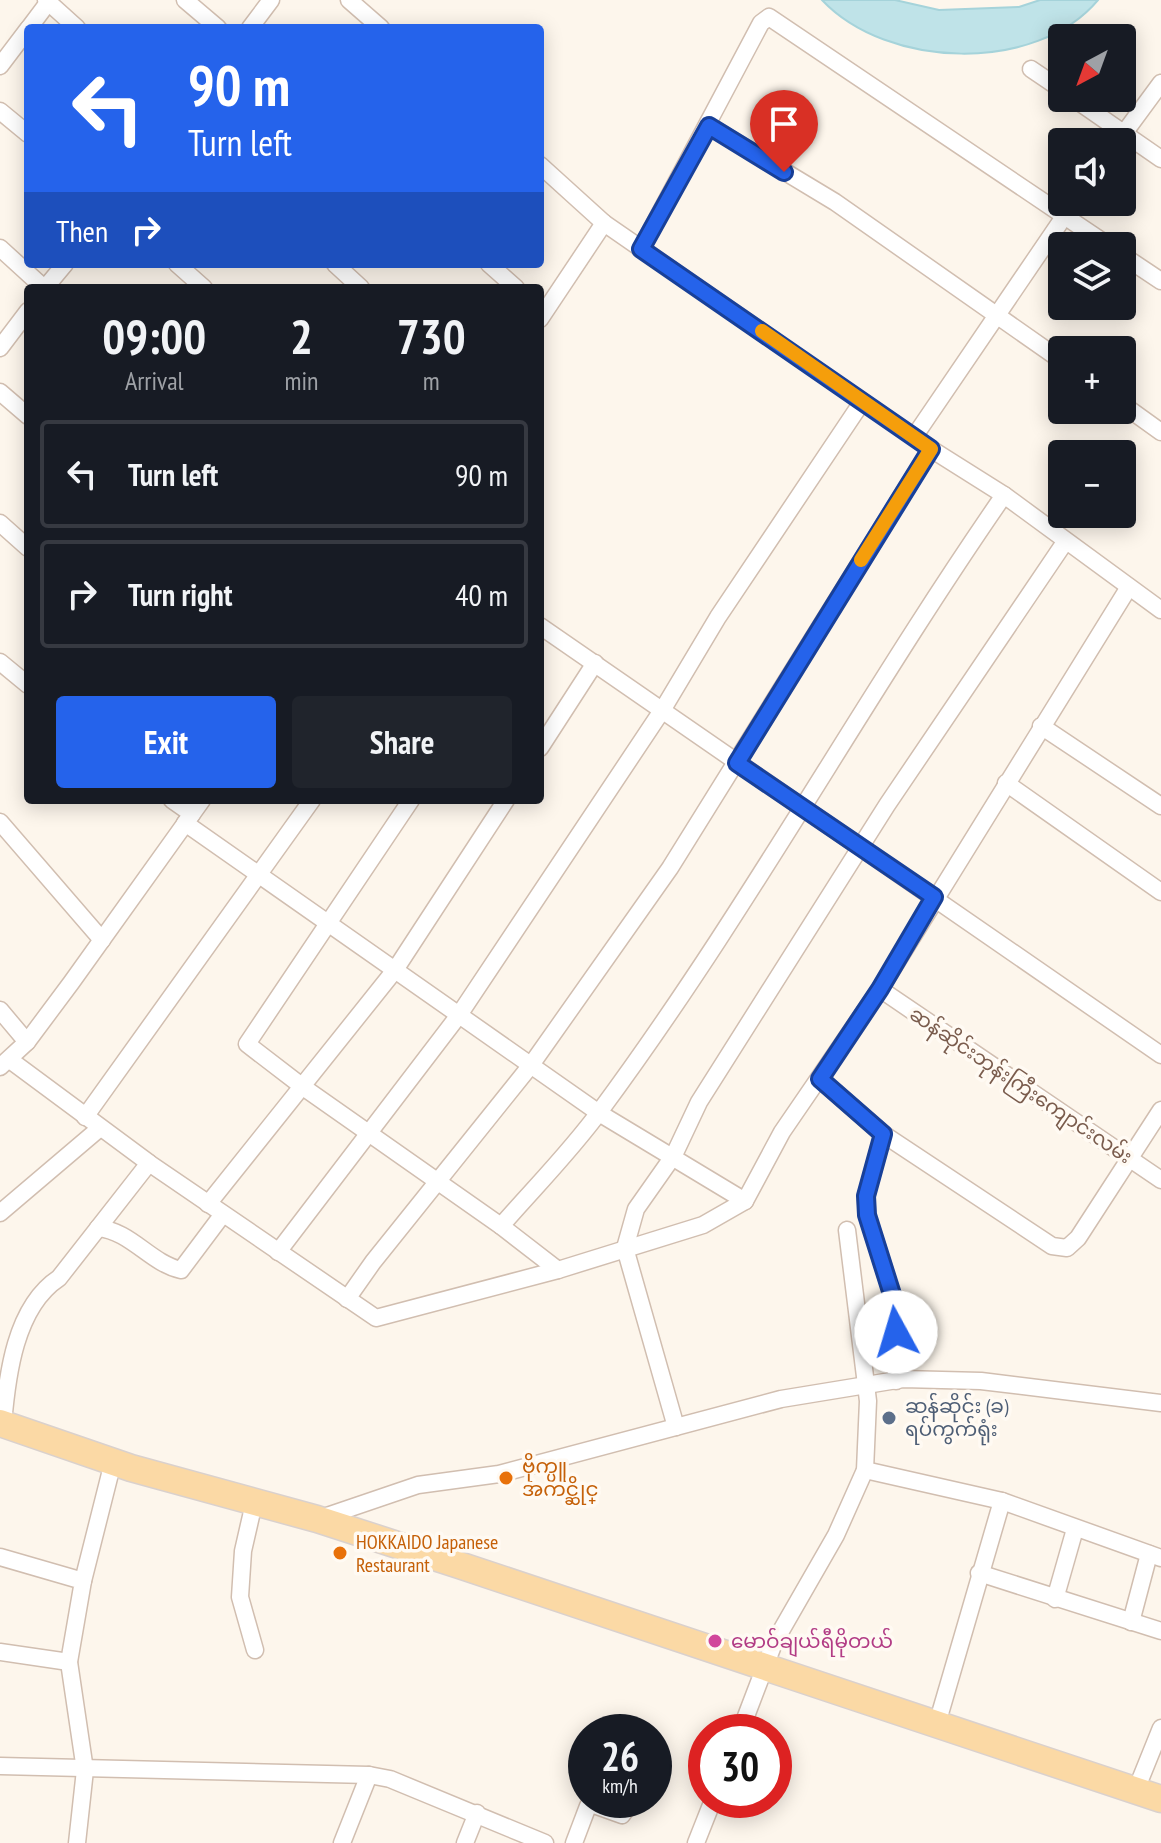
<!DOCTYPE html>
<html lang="en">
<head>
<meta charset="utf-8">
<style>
	:root { --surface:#171b24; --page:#20242c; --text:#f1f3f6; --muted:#9ea1a6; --line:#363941; --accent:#2563eb }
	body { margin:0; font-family:"PT Sans Narrow","Noto Sans Myanmar",sans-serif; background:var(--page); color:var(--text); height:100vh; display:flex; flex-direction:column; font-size:30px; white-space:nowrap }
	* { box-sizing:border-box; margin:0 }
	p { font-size:26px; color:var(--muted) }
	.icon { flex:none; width:44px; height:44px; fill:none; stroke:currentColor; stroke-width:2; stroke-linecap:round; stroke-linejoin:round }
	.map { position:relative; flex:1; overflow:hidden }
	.drawer { position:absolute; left:24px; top:284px; width:520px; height:520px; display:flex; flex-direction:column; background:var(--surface); border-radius:8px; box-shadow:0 4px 20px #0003 }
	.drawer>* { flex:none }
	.banner { position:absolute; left:24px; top:24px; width:520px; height:244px; border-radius:8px; box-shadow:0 4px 20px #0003; background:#2563eb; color:#fff; overflow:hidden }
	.needle { width:52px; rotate:221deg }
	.fabs { position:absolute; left:1048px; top:24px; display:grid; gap:16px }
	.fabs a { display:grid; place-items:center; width:88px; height:88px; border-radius:8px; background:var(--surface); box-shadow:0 4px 20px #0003; font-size:40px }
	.speed { position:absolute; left:568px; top:1714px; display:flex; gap:16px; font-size:40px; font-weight:700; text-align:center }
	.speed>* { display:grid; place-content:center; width:104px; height:104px; border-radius:50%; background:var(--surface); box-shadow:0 4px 20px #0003; line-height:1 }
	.speed small { font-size:20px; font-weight:400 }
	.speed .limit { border:12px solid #d22; background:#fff; color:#111 }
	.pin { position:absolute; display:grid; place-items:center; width:68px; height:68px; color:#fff; margin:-82px -34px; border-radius:50% 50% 50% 0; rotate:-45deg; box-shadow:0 0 8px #0007 }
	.pin .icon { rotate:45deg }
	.me { position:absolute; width:88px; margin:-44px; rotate:354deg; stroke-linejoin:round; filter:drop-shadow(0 0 6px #0008) }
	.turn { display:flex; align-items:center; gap:28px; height:168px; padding:0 32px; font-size:36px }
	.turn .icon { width:104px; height:104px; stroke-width:2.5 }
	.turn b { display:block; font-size:56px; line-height:68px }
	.then { display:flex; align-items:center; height:76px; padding:0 32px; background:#0003; gap:16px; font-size:30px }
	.eta { display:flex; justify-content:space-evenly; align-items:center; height:136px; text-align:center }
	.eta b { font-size:48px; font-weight:600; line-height:56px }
	.action { display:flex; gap:16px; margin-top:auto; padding:16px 32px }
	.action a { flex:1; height:92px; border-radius:8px; background:var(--accent); color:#fff; font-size:32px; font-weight:600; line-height:92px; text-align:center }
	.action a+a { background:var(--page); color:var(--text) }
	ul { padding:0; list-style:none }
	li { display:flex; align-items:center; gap:24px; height:108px; margin:0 16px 12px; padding:0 16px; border:4px solid var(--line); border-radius:8px }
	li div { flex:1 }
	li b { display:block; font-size:30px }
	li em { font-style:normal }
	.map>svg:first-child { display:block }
	.water { fill:#bfe3e8; stroke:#a5d3da; stroke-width:2 }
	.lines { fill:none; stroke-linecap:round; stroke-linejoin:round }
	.minor-casing { stroke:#d1beb0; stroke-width:19 }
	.primary-casing { stroke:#dad1cd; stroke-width:29 }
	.minor { stroke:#fff; stroke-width:16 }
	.primary { stroke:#fbd9a5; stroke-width:26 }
	.route-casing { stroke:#184099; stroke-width:20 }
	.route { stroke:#2563eb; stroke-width:14 }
	.slow { stroke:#f59e0b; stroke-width:14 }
	.service-dot { fill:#5c6f8a; stroke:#fffaf3; stroke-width:3 }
	.food-dot { fill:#e8710a; stroke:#fffaf3; stroke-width:3 }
	.hotel-dot { fill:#d1479c; stroke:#fffaf3; stroke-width:3 }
	.labels { text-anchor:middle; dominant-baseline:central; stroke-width:7; stroke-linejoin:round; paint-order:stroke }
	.street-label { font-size:20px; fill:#7a5c4d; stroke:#fffaf3 }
	.service-label { font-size:20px; fill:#4e5e75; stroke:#fffaf3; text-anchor:start }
	.food-label { font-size:20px; fill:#c56008; stroke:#fffaf3; text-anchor:start }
	.hotel-label { font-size:20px; fill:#b23c85; stroke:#fffaf3; text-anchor:start }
</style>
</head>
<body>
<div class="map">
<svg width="1161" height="1843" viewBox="0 0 1161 1843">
	<rect width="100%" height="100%" fill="#fdf6ec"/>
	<path class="water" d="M822,0H895L939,10L1019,7L1040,0H1098C1036,74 887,69 822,0Z"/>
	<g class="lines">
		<defs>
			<g id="minor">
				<polyline points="46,0 77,28"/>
				<polyline points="185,0 218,28"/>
				<polyline points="349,0 381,28"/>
				<polyline points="29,28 50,0"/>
				<polyline points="250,28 271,0"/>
				<polyline points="0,66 28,29"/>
				<polyline points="1031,69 1062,90"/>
				<polyline points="1073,98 1161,159"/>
				<polyline points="0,111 28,134"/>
				<polyline points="709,126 835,202 1062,361"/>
				<polyline points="1119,140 1161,83"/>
				<polyline points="540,165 604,223 931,449 1004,495 1161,610"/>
				<polyline points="0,248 44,288"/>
				<polyline points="641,249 761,23 769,17 1109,246"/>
				<polyline points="1122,255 1161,281"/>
				<polyline points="177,264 204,288"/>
				<polyline points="335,264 361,288"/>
				<polyline points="489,264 516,288"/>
				<polyline points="45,288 65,264"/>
				<polyline points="540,319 604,223"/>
				<polyline points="0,348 28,311"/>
				<polyline points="0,392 28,416"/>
				<polyline points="1122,404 1161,432"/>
				<polyline points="914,437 1074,202"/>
				<polyline points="0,523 28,548"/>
				<polyline points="540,626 1161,1055"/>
				<polyline points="0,662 28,685"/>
				<polyline points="1041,726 1161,806"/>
				<polyline points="540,748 595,663"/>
				<polyline points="1006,783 1161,892"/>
				<polyline points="172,800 192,814"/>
				<polyline points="411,800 247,1044 303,1087 501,1226"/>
				<polyline points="0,822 102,940"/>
				<polyline points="185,823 599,1113 745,1201"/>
				<polyline points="880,989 1161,1180"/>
				<polyline points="0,1010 27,1042"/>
				<polyline points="10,1060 149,1163 376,1318 558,1270 703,1225 745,1201 782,1132 880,989 1129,587"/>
				<polyline points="0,1067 27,1042 71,983 202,800"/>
				<polyline points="820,1079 883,1134 1052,1246 1067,1248 1078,1238 1161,1110"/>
				<polyline points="85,1117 312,800"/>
				<polyline points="883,1134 866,1196 867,1215 896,1307 896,1381"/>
				<polyline points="208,1204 395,970 506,800"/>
				<polyline points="0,1213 100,1128"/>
				<path d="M98,1228C131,1231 150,1263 181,1270L223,1214"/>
				<polyline points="278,1252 459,1015 663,709 718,617 862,402"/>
				<path d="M558,1270L501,1226C534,1188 570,1152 600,1111C746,914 864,697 1004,495"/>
				<polyline points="347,1299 373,1262 531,1065 670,868 931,449"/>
				<path d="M3,1424C7,1376 15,1307 59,1278L149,1163"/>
				<polyline points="676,1427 625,1248 636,1209 674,1155 699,1102 887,805 1065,542"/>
				<polyline points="865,1470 1002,1501 1161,1558"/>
				<polyline points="254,1503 243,1551 240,1597 255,1650"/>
				<polyline points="318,1519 418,1485 499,1474 781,1399 903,1379 981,1381 1161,1403"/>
				<polyline points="0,1557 83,1581 69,1662 85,1770 77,1843"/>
				<polyline points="979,1573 1161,1631"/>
				<polyline points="83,1581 113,1462"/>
				<polyline points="1055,1599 1075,1529"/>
				<polyline points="1131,1622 1149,1554"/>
				<polyline points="0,1652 69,1662"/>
				<polyline points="937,1724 1002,1501"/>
				<polyline points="740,1732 774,1643 836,1535 865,1470 868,1401 847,1230"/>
				<polyline points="0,1766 369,1775 390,1779 545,1843"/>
				<polyline points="1136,1790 1161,1728"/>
				<polyline points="342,1843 369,1775"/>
				<polyline points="465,1843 477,1813"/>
				<polyline points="574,1843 588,1806 594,1805 622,1815 633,1800"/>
				<polyline points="696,1843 713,1800"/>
			</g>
			<polyline id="primary" points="0,1423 131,1468 317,1519 459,1565 1161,1799"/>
		</defs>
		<use href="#minor" class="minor-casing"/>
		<use href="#primary" class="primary-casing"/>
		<use href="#minor" class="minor"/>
		<use href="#primary" class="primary"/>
	</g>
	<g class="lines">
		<defs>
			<polyline id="route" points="784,172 709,126 641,249 931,449 737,763 934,897 880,989 820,1079 883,1134 866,1196 867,1215 896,1307 896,1332"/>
		</defs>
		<use href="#route" class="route-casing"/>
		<use href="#route" class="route"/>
		<polyline class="slow" points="762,331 931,449 861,560"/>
	</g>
	<circle class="service-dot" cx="889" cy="1418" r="8"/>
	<g class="food-dot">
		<circle cx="506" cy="1478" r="8"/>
		<circle cx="340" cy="1553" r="8"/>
	</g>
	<circle class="hotel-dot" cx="715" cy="1641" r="8"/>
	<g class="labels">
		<g class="street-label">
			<text transform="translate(1021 1085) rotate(34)">ဆန်ဆိုင်းဘုန်းကြီးကျောင်းလမ်း</text>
		</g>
		<g class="service-label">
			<text x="905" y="1406">ဆန်ဆိုင်း (ခ)<tspan x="905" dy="23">ရပ်ကွက်ရုံး</tspan></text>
		</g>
		<g class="food-label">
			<text x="522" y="1466">ဗိုက္ပူ<tspan x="522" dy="23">အကင္ဆိုင္</tspan></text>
			<text x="356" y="1542">HOKKAIDO Japanese<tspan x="356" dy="23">Restaurant</tspan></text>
		</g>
		<g class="hotel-label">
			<text x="731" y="1641">မောဝ်ချယ်ရီမိုတယ်</text>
		</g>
	</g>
</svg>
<div class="fabs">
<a><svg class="needle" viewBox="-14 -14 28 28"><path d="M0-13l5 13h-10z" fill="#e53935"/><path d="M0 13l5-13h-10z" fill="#9ea1a6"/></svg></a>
<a><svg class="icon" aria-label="sound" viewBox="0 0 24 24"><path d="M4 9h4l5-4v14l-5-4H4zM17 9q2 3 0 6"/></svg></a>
<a><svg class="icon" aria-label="layers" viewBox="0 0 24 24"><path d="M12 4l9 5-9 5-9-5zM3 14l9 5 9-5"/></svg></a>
<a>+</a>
<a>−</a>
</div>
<div class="speed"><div>26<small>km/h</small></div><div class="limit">30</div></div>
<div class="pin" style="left:784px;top:172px;background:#d93025"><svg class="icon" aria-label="arrive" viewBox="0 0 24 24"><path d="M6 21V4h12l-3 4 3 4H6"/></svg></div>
<svg class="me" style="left:896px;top:1332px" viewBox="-20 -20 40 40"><circle r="19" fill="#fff"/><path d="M0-13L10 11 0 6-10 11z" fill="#2563eb"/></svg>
<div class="banner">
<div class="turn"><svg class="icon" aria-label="left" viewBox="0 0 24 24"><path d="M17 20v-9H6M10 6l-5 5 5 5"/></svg><div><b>90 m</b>Turn left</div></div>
<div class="then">Then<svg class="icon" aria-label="right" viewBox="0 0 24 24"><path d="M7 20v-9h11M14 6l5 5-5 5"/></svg></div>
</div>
<section class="drawer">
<div class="eta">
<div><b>09:00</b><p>Arrival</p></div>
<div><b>2</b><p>min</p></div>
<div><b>730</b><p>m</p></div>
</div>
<ul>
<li><svg class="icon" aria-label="left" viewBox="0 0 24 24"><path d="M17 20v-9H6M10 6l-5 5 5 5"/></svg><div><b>Turn left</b></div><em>90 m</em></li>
<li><svg class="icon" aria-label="right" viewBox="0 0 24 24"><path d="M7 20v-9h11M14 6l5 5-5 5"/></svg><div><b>Turn right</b></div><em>40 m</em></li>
</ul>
<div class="action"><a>Exit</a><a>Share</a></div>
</section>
</div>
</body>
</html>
